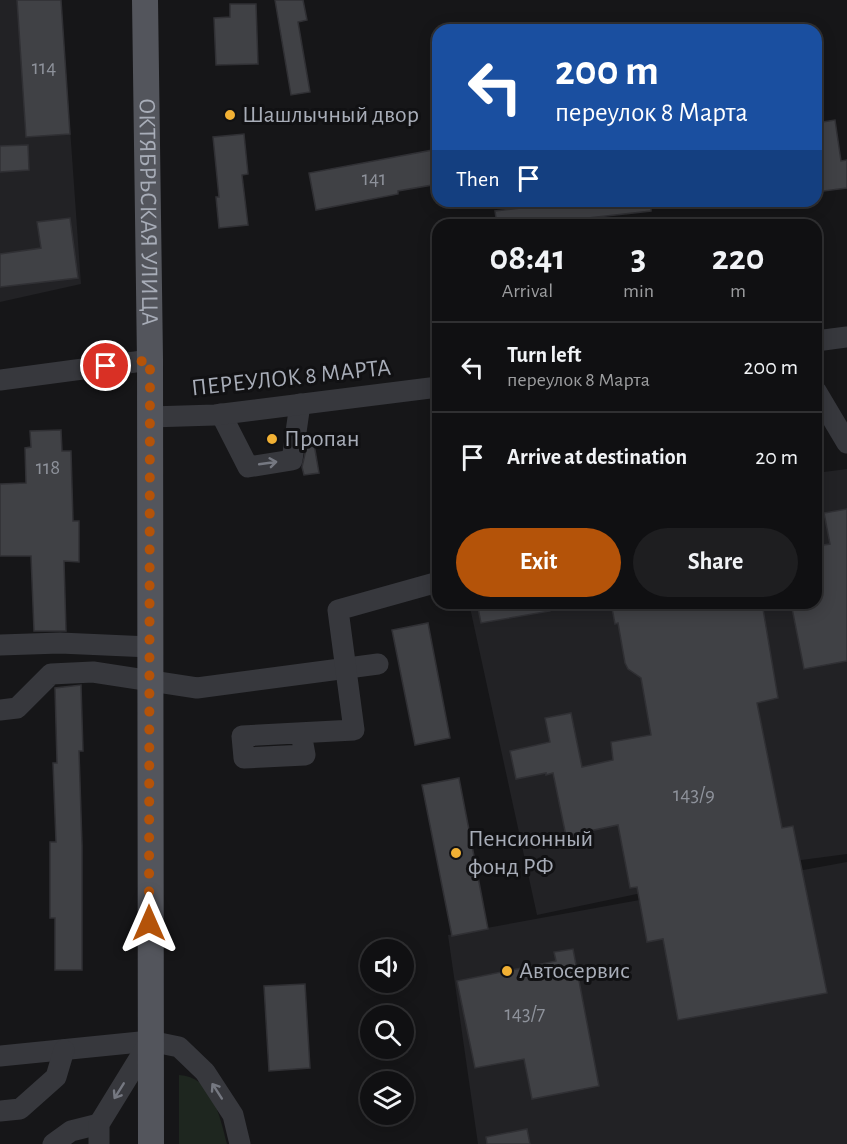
<!DOCTYPE html>
<html lang="en">
<head>
<meta charset="utf-8">
<style>
	:root { --surface:#101012; --page:#1e1e20; --text:#f1f3f6; --muted:#9c9d9f; --line:#303032; --accent:#b45309 }
	body { margin:0; font-family:"Alegreya Sans",sans-serif; background:var(--page); color:var(--text); height:100vh; display:flex; flex-direction:column; font-size:22px; white-space:nowrap }
	* { box-sizing:border-box; margin:0 }
	p { font-size:20px; color:var(--muted) }
	.icon { flex:none; width:33px; height:33px; fill:none; stroke:currentColor; stroke-width:2; stroke-linecap:round; stroke-linejoin:round }
	.map { position:relative; flex:1; overflow:hidden }
	.panel { position:absolute; left:432px; top:219px; width:390px; height:390px; display:flex; flex-direction:column; background:var(--surface); border-radius:18px; box-shadow:0 3px 15px #0003,0 0 0 2px var(--line) }
	.panel>* { flex:none }
	.banner { position:absolute; left:432px; top:24px; width:390px; height:183px; border-radius:18px; box-shadow:0 3px 15px #0003,0 0 0 2px var(--line); background:#1a4fa0; color:#fff; overflow:hidden }
	.controls { position:absolute; left:360px; top:939px; display:grid; gap:12px }
	.controls a { display:grid; place-items:center; width:54px; height:54px; border-radius:50%; background:var(--surface); box-shadow:0 3px 15px #0003,0 0 0 2px var(--line); font-size:30px }
	.pin { position:absolute; display:grid; place-items:center; width:51px; height:51px; color:#fff; margin:-26px; border:3px solid #fff; border-radius:50%; box-shadow:0 2px 6px #0007 }
	.me { position:absolute; width:66px; margin:-33px; rotate:0deg; stroke-linejoin:round; filter:drop-shadow(0 0 4px #0008) }
	.turn { display:flex; align-items:center; gap:21px; height:126px; padding:0 24px; font-size:27px }
	.turn .icon { width:78px; height:78px; stroke-width:2.5 }
	.turn b { display:block; font-size:42px; line-height:51px }
	.then { display:flex; align-items:center; height:57px; padding:0 24px; background:#0003; gap:12px; font-size:22px }
	.eta { display:flex; justify-content:space-evenly; align-items:center; height:102px; text-align:center }
	.eta b { font-size:36px; font-weight:700; line-height:42px }
	.action { display:flex; gap:12px; margin-top:auto; padding:12px 24px }
	.action a { flex:1; height:69px; border-radius:36px; background:var(--accent); color:#fff; font-size:24px; font-weight:700; line-height:69px; text-align:center }
	.action a+a { background:var(--page); color:var(--text) }
	ul { padding:0; list-style:none }
	li { display:flex; align-items:center; gap:18px; height:90px; padding:0 24px; border-top:2px solid var(--line) }
	li div { flex:1 }
	li b { display:block; font-size:22px }
	li em { font-style:normal }
	.map>svg:first-child { display:block }
	.built { fill:#222225 }
	.green { fill:#1e261f }
	.building { fill:#404145; stroke:#303034; stroke-width:1.5 }
	.lines { fill:none; stroke-linecap:round; stroke-linejoin:round }
	.minor { stroke:#37383d; stroke-width:21 }
	.major { stroke:#53555c; stroke-width:26 }
	.oneway { stroke:#757881 }
	.route { stroke:#b45309; stroke-width:10; stroke-dasharray:0 18 }
	.poi-dot { fill:#f2b134; stroke:#111113; stroke-width:2 }
	.labels { text-anchor:middle; dominant-baseline:central; stroke-width:6; stroke-linejoin:round; paint-order:stroke }
	.number-label { font-size:21px; fill:#8e929b }
	.poi-label { font-size:24px; fill:#a8adb8; stroke:#111113; text-anchor:start }
	.street-label { font-size:24px; fill:#a8adb8; stroke:#111113 }
</style>
</head>
<body>
<div class="map">
<svg width="847" height="1144" viewBox="0 0 847 1144">
	<rect width="100%" height="100%" fill="#161618"/>
	<g class="built">
		<polygon points="0,0 61,0 81,284 0,302"/>
		<polygon points="847,469 847,854 794,861 537,915 469,603 816,603 816,473"/>
		<polygon points="847,862 847,1144 478,1144 448,935"/>
	</g>
	<path class="green" d="M179,1075C212,1076 220,1117 227,1144H179Z"/>
	<g class="building">
		<polygon points="17,0 61,0 70,134 26,137"/>
		<polygon points="275,0 303,0 307,20 298,22 310,92 291,95"/>
		<polygon points="230,4 256,4 258,64 216,65 214,18 230,17"/>
		<polygon points="835,120 841,161 847,160 847,188 816,192 816,123"/>
		<polygon points="244,134 248,174 242,175 248,225 219,228 216,197 219,197 213,137"/>
		<polygon points="28,145 29,170 0,172 0,146"/>
		<polygon points="438,149 438,184 398,191 398,194 316,210 309,173"/>
		<polygon points="581,201 651,201 651,211 525,225 497,225 495,211"/>
		<polygon points="70,218 78,278 0,287 0,254 41,248 37,222"/>
		<polygon points="61,430 62,451 71,451 73,521 79,521 79,562 64,561 66,631 34,631 31,556 0,556 0,484 26,483 25,448 31,447 30,431"/>
		<polygon points="314,444 319,473 304,475 302,467 307,445"/>
		<polygon points="847,509 847,661 804,669 791,603 816,603 816,546 830,544 824,513"/>
		<polygon points="477,603 549,603 550,611 481,623"/>
		<polygon points="611,603 762,603 778,698 757,703 782,828 793,826 827,993 678,1020 663,939 647,942 637,887 630,888 618,825 566,836 553,773 546,775 546,773 516,779 510,751 550,742 545,718 571,713 582,767 613,760 611,742 651,735 641,678 628,669 625,663 618,623 615,624"/>
		<polygon points="428,623 450,738 415,745 392,630"/>
		<polygon points="81,685 83,751 79,751 82,845 82,970 55,970 55,918 50,918 50,842 56,842 53,763 57,763 55,688"/>
		<polygon points="459,778 488,929 452,936 422,785"/>
		<polygon points="573,949 599,1086 532,1099 524,1059 475,1068 457,981 556,961 554,952"/>
		<polygon points="305,984 310,1068 269,1071 264,986"/>
		<polygon points="527,1129 530,1144 487,1144 486,1137"/>
	</g>
	<g class="lines">
		<g class="minor">
			<polyline points="816,341 847,337"/>
			<polyline points="0,380 150,360"/>
			<polyline points="816,391 847,443"/>
			<polyline points="221,414 248,467 292,460 300,404"/>
			<polyline points="150,417 215,415 438,387"/>
			<polyline points="0,645 60,643 150,647"/>
			<polyline points="0,710 17,708 51,674 93,672 197,688 378,664"/>
			<polyline points="301,733 305,755 244,758 242,736 354,730 338,610 438,582"/>
			<polyline points="0,1056 150,1041 179,1047 205,1072 233,1115 240,1144"/>
			<polyline points="0,1111 20,1109 56,1077 64,1050"/>
			<polyline points="53,1144 71,1131 99,1124"/>
			<polyline points="99,1144 99,1124 150,1041"/>
		</g>
		<path class="major" id="s1" d="M145,0L150,360L151,1144"/>
	</g>
	<defs><path id="oneway-shaft" d="M-6 0H5M1.5-3L5.5 0L1.5 3" fill="none" stroke-width="1.6" stroke-linecap="round" stroke-linejoin="round" transform="scale(1.5)"/></defs>
	<g class="oneway">
		<use href="#oneway-shaft" transform="translate(268 463) rotate(-8)"/>
		<use href="#oneway-shaft" transform="translate(119 1091) rotate(122)"/>
		<use href="#oneway-shaft" transform="translate(217 1091) rotate(-123)"/>
	</g>
	<g class="lines">
		<polyline class="route" points="106,366 150,360 149,923"/>
	</g>
	<g class="poi-dot">
		<circle cx="230" cy="115" r="6"/>
		<circle cx="272" cy="439" r="6"/>
		<circle cx="456" cy="853" r="6"/>
		<circle cx="507" cy="971" r="6"/>
	</g>
	<g class="labels">
		<g class="number-label">
			<text x="44" y="67">114</text>
			<text x="374" y="178">141</text>
			<text x="48" y="467">118</text>
			<text x="694" y="794">143/9</text>
			<text x="525" y="1013">143/7</text>
		</g>
		<g class="poi-label">
			<text x="242" y="115">Шашлычный двор</text>
			<text x="284" y="439">Пропан</text>
			<text x="468" y="839">Пенсионный<tspan x="468" dy="28">фонд РФ</tspan></text>
			<text x="519" y="971">Автосервис</text>
		</g>
		<g class="street-label">
			<text stroke="none"><textPath href="#s1" startOffset="212">ОКТЯБРЬСКАЯ УЛИЦА</textPath></text>
			<text transform="translate(291 378) rotate(-6)">ПЕРЕУЛОК 8 МАРТА</text>
		</g>
	</g>
</svg>
<div class="controls">
<a><svg class="icon" aria-label="sound" viewBox="0 0 24 24"><path d="M4 9h4l5-4v14l-5-4H4zM17 9q2 3 0 6"/></svg></a>
<a><svg class="icon" aria-label="search" viewBox="0 0 24 24"><circle cx="10" cy="10" r="6"/><path d="M15 15l6 6"/></svg></a>
<a><svg class="icon" aria-label="layers" viewBox="0 0 24 24"><path d="M12 4l9 5-9 5-9-5zM3 14l9 5 9-5"/></svg></a>
</div>
<div class="pin" style="left:106px;top:366px;background:#d93025"><svg class="icon" aria-label="arrive" viewBox="0 0 24 24"><path d="M6 21V4h12l-3 4 3 4H6"/></svg></div>
<svg class="me" style="left:149px;top:923px" viewBox="-20 -20 40 40"><path d="M0-17L14 15 0 8-14 15z" fill="#b45309" stroke="#fff" stroke-width="4"/></svg>
<div class="banner">
<div class="turn"><svg class="icon" aria-label="left" viewBox="0 0 24 24"><path d="M17 20v-9H6M10 6l-5 5 5 5"/></svg><div><b>200 m</b>переулок 8 Марта</div></div>
<div class="then">Then<svg class="icon" aria-label="arrive" viewBox="0 0 24 24"><path d="M6 21V4h12l-3 4 3 4H6"/></svg></div>
</div>
<section class="panel">
<div class="eta">
<div><b>08:41</b><p>Arrival</p></div>
<div><b>3</b><p>min</p></div>
<div><b>220</b><p>m</p></div>
</div>
<ul>
<li><svg class="icon" aria-label="left" viewBox="0 0 24 24"><path d="M17 20v-9H6M10 6l-5 5 5 5"/></svg><div><b>Turn left</b><p>переулок 8 Марта</p></div><em>200 m</em></li>
<li><svg class="icon" aria-label="arrive" viewBox="0 0 24 24"><path d="M6 21V4h12l-3 4 3 4H6"/></svg><div><b>Arrive at destination</b></div><em>20 m</em></li>
</ul>
<div class="action"><a>Exit</a><a>Share</a></div>
</section>
</div>
</body>
</html>
